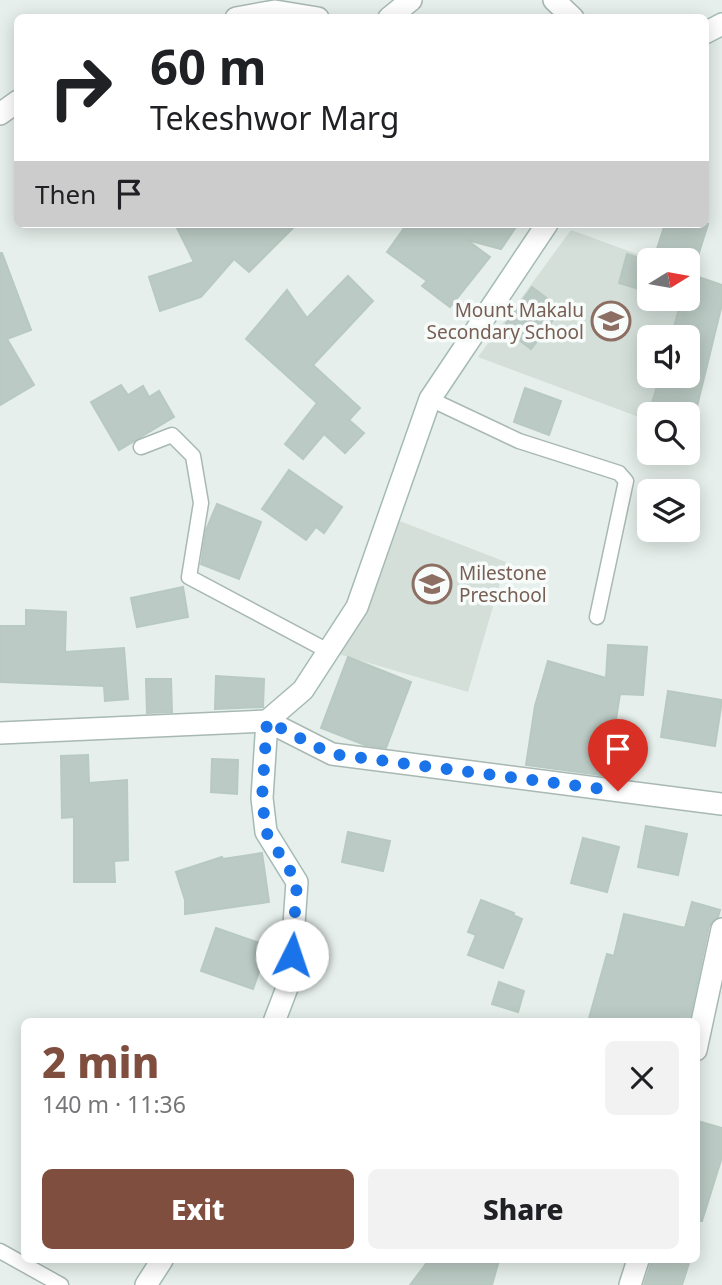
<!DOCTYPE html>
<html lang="en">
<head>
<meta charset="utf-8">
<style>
	:root { --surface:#fff; --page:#f2f2f2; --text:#202124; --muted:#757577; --accent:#7f4e3f }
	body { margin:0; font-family:"Noto Sans",sans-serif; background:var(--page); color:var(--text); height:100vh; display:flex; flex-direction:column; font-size:26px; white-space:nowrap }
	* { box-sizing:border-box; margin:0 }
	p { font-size:23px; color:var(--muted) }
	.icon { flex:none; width:38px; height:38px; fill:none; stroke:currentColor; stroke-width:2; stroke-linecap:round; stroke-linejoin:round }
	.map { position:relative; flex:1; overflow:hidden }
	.details { position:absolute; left:21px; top:1018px; width:679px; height:245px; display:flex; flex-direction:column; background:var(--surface); border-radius:10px; box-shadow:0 4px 18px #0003 }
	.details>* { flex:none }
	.hud { position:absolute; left:14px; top:14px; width:695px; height:214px; border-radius:10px; box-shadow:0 4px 18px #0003; background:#fff; color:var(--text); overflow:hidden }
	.needle { width:46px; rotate:79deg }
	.fabs { position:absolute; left:637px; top:248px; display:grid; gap:14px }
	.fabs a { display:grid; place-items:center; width:63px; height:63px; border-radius:10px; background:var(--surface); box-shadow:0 4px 18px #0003; font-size:35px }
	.pin { position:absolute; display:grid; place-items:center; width:60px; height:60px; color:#fff; margin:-72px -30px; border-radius:50% 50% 50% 0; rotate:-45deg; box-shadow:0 0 7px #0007 }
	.pin .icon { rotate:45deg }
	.me { position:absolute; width:77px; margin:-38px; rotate:4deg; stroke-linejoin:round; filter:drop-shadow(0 0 5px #0008) }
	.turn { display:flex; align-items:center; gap:24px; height:147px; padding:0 21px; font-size:32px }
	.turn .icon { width:91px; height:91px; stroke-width:2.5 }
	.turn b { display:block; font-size:49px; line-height:60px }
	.then { display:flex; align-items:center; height:66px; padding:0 21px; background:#0003; gap:14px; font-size:26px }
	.round { display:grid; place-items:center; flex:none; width:74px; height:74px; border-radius:10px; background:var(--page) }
	.overview { display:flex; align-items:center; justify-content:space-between; height:119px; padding:0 21px }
	h1 { font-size:42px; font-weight:800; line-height:52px; color:var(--accent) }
	.cta { display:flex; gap:14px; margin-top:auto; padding:14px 21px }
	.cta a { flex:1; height:80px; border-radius:10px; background:var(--accent); color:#fff; font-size:28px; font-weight:800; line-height:80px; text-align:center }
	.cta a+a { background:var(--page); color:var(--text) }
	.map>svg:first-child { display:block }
	.built { fill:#d4dfda; fill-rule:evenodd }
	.building { fill:#bbcac4; stroke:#b8c9c2; stroke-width:2 }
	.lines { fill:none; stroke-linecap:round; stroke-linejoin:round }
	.lane-casing { stroke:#a8b8b2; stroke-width:17 }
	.street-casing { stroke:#a8b8b2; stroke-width:24 }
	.secondary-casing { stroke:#a4bbb3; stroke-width:24 }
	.lane { stroke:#fff; stroke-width:14 }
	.street { stroke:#fff; stroke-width:21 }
	.secondary { stroke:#fff; stroke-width:21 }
	.route { stroke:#1a73e8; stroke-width:12; stroke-dasharray:0 21.6 }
	.labels { text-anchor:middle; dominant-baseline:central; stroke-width:7; stroke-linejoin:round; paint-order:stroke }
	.education-label { font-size:19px; fill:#785e54; stroke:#f7fbf9; text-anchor:end }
</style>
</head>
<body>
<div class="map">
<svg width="722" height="1285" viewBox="0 0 722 1285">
	<rect width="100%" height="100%" fill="#e6efeb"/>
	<g class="built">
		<path d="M571,230L656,261H649V299H688V272L722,284V304L691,431L688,430V415H649V420H647L478,357ZM649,338H688V376H649Z"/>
		<polygon points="389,517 506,562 468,692 328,651"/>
	</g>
	<g class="building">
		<polygon points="175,224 297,224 249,272 234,259 201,297 160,311 149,277 194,262"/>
		<polygon points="407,224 518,224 501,249 467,240 490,257 450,307 422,286 427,281 387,252"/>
		<polygon points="665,224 708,224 692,275 722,285 722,304 691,431 688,430 688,415 649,415 649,420 647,420 660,376 688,376 688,338 671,338 681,301 675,299 688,299 688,261 653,261"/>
		<polygon points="0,253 2,253 31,330 7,339 34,385 0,405"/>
		<polygon points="627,254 649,261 649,292 619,283"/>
		<polygon points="348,276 373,301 313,365 360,408 349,420 364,433 345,453 324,434 303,459 285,444 317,403 246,339 287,290 307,318"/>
		<polygon points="532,287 561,309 531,349 503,328"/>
		<polygon points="121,385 128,395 143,386 149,397 159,391 174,417 119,450 91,402"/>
		<polygon points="525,388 561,401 549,435 514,422"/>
		<polygon points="289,470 342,507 324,533 316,527 306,540 262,509"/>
		<polygon points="217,504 261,522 239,579 201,564 206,530"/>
		<polygon points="183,587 188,617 137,627 131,598"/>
		<polygon points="26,610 66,612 65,652 124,648 128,699 105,701 104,686 0,682 0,626 26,626"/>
		<polygon points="608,645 647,647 643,695 620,694 607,776 526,765 535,706 548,661 606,678"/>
		<polygon points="348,657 411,682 386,748 365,745 321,728"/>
		<polygon points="216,676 264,679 263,707 215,709"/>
		<polygon points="146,679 171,679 172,712 147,713"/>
		<polygon points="668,691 722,700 715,746 661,737"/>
		<polygon points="88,755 89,783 127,780 128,860 114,861 115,882 74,882 74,817 62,818 61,756"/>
		<polygon points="212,759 238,760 237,794 211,792"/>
		<polygon points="646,826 687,834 678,875 638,867"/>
		<polygon points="348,832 390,841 383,871 342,862"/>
		<polygon points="583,838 619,847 607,892 571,883"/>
		<polygon points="262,853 269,902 185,914 185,900 176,872 222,857 223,859"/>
		<polygon points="481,900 514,913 513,915 522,919 503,968 468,955 476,935 468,932"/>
		<polygon points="692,902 720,910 718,917 709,926 689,1022 588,1022 607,954 614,956 624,914 685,928"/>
		<polygon points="216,928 268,946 253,989 201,971"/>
		<polygon points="499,982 524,991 518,1012 492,1004"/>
		<polygon points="701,1122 722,1128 722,1157 702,1221 696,1221 696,1135"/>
		<polygon points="429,1260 499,1260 492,1285 410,1285"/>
		<polygon points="652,1260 690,1260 682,1285 644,1285"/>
	</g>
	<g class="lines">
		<defs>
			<g id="lane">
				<polyline points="430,399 519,441 619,473 626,481 597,617"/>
				<polyline points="141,447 172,435 193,456 201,503 189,577 328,651"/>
				<polyline points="0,1251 61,1285"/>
			</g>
			<g id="street">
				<polyline points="554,0 573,18"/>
				<polyline points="236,18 275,11 318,18"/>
				<polyline points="389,18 411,0"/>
				<polyline points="0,114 18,101"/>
				<polyline points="0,733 267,721 332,754 722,804"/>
				<polyline points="696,1050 722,929"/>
				<polyline points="630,1285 638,1260"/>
			</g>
			<g id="secondary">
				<polyline points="705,33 722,24"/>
				<polyline points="274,1022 290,980 297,882 266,832 262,798 267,721 303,690 357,607 430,399 547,224"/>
				<polyline points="146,1285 162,1260"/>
			</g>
		</defs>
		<use href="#lane" class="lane-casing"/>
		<use href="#street" class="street-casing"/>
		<use href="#secondary" class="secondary-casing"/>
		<use href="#lane" class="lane"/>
		<use href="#street" class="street"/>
		<use href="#secondary" class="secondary"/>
	</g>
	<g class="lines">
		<polyline class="route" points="292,955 297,882 266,832 262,798 267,721 331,754 618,791"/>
	</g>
	<defs>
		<symbol id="school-ring" viewBox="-11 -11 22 22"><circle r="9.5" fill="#f7fbf9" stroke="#8d6e63" stroke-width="1.5"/><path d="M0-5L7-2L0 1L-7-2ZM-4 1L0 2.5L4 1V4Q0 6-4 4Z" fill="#8d6e63"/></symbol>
	</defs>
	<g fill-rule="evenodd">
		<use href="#school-ring" x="589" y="299" width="44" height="44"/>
		<use href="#school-ring" x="410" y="562" width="44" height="44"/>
	</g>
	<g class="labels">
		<g class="education-label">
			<text x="584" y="310">Mount Makalu<tspan x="584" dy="22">Secondary School</tspan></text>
			<text x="459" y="573" text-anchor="start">Milestone<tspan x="459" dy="22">Preschool</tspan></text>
		</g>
	</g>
</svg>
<div class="fabs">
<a><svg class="needle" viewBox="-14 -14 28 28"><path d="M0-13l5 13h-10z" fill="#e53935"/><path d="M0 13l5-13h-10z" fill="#757577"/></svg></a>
<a><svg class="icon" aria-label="sound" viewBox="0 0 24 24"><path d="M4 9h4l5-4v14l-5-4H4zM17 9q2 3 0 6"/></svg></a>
<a><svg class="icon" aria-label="search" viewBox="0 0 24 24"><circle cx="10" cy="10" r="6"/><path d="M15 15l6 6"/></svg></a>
<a><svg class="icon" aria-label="layers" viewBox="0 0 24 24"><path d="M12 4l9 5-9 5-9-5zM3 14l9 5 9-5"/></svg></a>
</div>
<div class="pin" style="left:618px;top:791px;background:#d93025"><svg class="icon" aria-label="arrive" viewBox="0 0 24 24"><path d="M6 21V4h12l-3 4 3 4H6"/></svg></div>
<svg class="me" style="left:292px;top:955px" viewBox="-20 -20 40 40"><circle r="19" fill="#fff"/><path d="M0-13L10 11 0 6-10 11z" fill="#1a73e8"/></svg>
<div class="hud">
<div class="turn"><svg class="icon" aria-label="right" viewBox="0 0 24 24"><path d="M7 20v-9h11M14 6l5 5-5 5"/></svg><div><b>60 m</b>Tekeshwor Marg</div></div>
<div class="then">Then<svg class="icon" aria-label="arrive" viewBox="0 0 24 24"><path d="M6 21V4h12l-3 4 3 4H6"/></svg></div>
</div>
<section class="details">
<div class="overview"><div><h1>2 min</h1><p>140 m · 11:36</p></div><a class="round"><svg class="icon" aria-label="close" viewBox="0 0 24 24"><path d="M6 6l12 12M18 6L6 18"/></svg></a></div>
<div class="cta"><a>Exit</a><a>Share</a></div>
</section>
</div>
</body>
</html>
